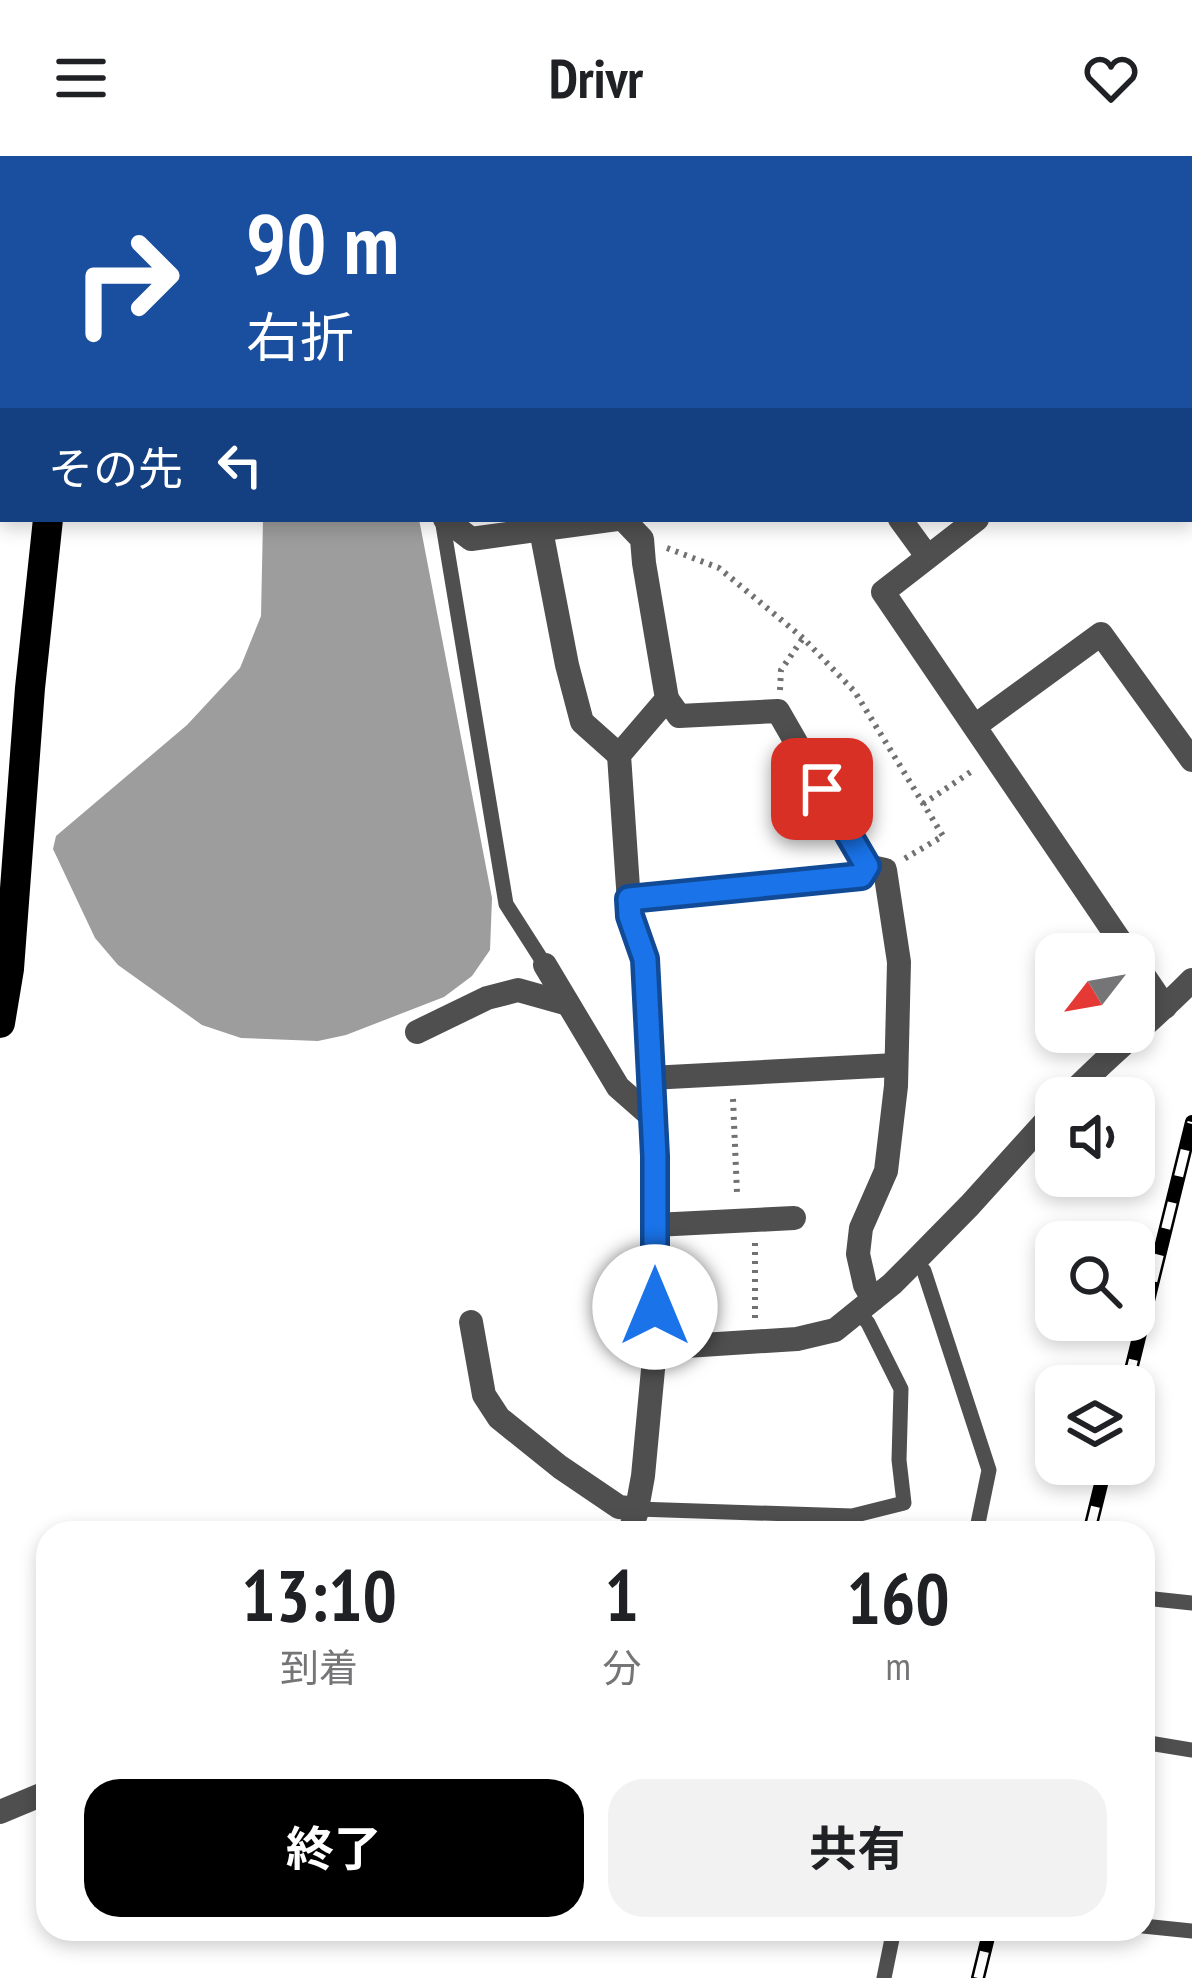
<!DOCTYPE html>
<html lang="ja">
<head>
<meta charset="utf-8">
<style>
	:root { --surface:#fff; --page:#f2f2f2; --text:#202124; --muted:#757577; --accent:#000 }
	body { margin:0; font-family:"PT Sans Narrow","Noto Sans JP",sans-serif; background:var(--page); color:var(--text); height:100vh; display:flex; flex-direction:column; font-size:45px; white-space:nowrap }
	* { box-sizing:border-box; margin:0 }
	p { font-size:39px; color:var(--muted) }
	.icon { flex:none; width:66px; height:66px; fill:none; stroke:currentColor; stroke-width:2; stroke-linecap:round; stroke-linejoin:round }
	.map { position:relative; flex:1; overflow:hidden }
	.details { position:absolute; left:36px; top:1365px; width:1119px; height:420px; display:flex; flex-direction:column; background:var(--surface); border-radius:36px; box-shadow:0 6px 18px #0003 }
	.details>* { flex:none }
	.guide { position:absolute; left:0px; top:0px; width:1194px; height:366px; box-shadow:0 6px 18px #0003; background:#1a4fa0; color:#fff; overflow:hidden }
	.needle { width:78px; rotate:239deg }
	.fabs { position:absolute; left:1035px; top:777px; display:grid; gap:24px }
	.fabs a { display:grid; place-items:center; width:120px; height:120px; border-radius:24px; background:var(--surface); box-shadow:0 6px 18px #0003; font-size:60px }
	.pin { position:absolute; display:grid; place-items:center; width:102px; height:102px; color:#fff; margin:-51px; border-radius:24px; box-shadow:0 6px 18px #0006 }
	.me { position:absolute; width:132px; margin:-66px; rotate:0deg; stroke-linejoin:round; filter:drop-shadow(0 0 9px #0008) }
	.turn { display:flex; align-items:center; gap:42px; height:252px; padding:0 48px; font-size:54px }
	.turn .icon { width:156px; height:156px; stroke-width:2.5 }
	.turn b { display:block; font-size:84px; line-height:102px }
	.then { display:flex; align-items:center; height:114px; padding:0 48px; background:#0003; gap:24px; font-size:45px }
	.eta { display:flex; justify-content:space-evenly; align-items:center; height:204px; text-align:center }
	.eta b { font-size:72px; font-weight:700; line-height:84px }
	.primary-button { display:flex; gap:24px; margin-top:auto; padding:24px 48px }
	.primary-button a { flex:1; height:138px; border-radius:36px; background:var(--accent); color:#fff; font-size:48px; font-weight:700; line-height:138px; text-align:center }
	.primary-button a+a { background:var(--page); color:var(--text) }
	header { display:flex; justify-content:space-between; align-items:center; height:156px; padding:0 48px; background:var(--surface); font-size:54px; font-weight:700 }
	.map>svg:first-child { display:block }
	.water { fill:#9d9d9d }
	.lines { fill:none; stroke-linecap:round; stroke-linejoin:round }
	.path { stroke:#717171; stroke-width:6; stroke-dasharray:3 6; stroke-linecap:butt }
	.lane { stroke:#4f4f4f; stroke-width:15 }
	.street { stroke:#4f4f4f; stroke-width:24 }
	.primary { stroke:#000; stroke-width:30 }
	.rail-casing { stroke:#000; stroke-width:14 }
	.rail { stroke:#fff; stroke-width:9; stroke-dasharray:27; stroke-linecap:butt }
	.route-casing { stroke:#114b97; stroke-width:30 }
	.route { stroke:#1a73e8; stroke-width:21 }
</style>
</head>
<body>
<header><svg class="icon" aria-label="menu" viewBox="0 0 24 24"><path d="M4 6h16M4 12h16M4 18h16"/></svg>Drivr<svg class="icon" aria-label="heart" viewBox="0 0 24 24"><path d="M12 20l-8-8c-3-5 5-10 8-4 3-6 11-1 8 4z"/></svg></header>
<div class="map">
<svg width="1192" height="1822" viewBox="0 0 1192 1822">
	<rect width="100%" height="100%" fill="#fff"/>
	<polygon class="water" points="263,363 419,363 492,742 490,794 472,820 444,841 346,879 318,885 241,882 202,869 118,809 95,782 53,693 56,680 187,569 240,512 261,460"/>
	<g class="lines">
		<g class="path">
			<polyline points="807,0 808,3"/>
			<polyline points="972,3 976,0"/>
			<polyline points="667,392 719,412 803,482 855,536 943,680 904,703"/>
			<polyline points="780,534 781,514 803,482"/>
			<polyline points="923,648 975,613"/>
			<polyline points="733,943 737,1037"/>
			<polyline points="755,1087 755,1164"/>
		</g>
		<g class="lane">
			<polyline points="465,3 466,0"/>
			<polyline points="442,363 506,748 545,809"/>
			<polyline points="629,743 861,720 867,710"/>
			<polyline points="915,1105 924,1115 989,1314 976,1377"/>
			<polyline points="637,1353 852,1360 904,1347 899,1304 901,1233 868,1167 858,1155"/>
			<polyline points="1154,1443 1192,1447"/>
			<polyline points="1143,1586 1192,1594"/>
			<polyline points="1143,1770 1192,1775"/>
			<polyline points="884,1822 894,1773"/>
		</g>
		<g class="street">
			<polyline points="640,0 642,3"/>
			<polyline points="1151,0 1153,3"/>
			<polyline points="1025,3 1029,0"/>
			<polyline points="1191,54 1192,55"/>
			<polyline points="1191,204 1192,203"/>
			<polyline points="1191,231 1192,233"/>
			<polyline points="445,363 471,383 617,363"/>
			<polyline points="623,363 642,383 644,407 667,543 619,599 630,761 645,803 655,1000 655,1192 643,1320 636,1358 629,1377"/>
			<polyline points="900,363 927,400"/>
			<polyline points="977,363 883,436 1129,798"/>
			<polyline points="541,374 567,509 582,566 619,599"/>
			<polyline points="667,543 679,560 778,555 867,710 885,714 899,806 896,930 886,1015 861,1072 858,1098 865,1129 873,1143"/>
			<polyline points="975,570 1101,478 1192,604"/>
			<polyline points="1134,805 1165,851"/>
			<polyline points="545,809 618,931 651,960"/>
			<polyline points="417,876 487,842 518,834 568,848"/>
			<polyline points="650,922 896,909"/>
			<path d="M1067,942C1107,900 1152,865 1192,824"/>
			<polyline points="655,1069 794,1062"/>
			<polyline points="471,1166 484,1239 499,1262 560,1311 619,1351 637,1353"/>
			<polyline points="655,1192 797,1183 835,1174 892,1128 915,1105 970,1049 1056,954"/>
			<polyline points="0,1656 48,1636"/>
		</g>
		<g class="primary">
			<polyline points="60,3 60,0"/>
			<polyline points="0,867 9,813 30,532 48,363"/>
		</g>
		<defs>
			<g id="rail">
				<polyline points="1127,1230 1192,966"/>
				<polyline points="1089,1377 1106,1308"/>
				<polyline points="978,1822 990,1773"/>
			</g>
		</defs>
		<use href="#rail" class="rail-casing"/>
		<use href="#rail" class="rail"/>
	</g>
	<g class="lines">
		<defs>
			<polyline id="route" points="655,1151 655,1000 645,803 630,760 629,743 861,720 867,710 822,633"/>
		</defs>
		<use href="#route" class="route-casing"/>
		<use href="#route" class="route"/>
	</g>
</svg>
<div class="fabs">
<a><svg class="needle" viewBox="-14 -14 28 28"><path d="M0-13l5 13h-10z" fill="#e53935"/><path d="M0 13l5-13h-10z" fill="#757577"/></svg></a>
<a><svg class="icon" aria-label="sound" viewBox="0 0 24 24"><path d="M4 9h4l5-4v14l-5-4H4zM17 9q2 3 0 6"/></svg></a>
<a><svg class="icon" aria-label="search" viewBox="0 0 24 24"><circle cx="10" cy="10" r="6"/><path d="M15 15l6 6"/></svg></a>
<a><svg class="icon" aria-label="layers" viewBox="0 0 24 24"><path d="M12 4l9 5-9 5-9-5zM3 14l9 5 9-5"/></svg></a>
</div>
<div class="pin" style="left:822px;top:633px;background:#d93025"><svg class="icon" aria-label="arrive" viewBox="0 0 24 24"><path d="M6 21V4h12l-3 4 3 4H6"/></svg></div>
<svg class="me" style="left:655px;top:1151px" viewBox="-20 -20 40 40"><circle r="19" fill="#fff"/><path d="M0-13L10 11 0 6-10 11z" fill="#1a73e8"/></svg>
<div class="guide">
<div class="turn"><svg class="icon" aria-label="right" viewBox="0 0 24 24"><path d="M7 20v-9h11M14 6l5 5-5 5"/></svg><div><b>90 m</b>右折</div></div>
<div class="then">その先<svg class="icon" aria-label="left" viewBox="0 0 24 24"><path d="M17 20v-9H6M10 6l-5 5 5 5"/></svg></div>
</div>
<section class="details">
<div class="eta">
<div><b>13:10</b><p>到着</p></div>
<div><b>1</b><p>分</p></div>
<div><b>160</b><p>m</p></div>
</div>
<div class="primary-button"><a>終了</a><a>共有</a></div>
</section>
</div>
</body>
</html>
